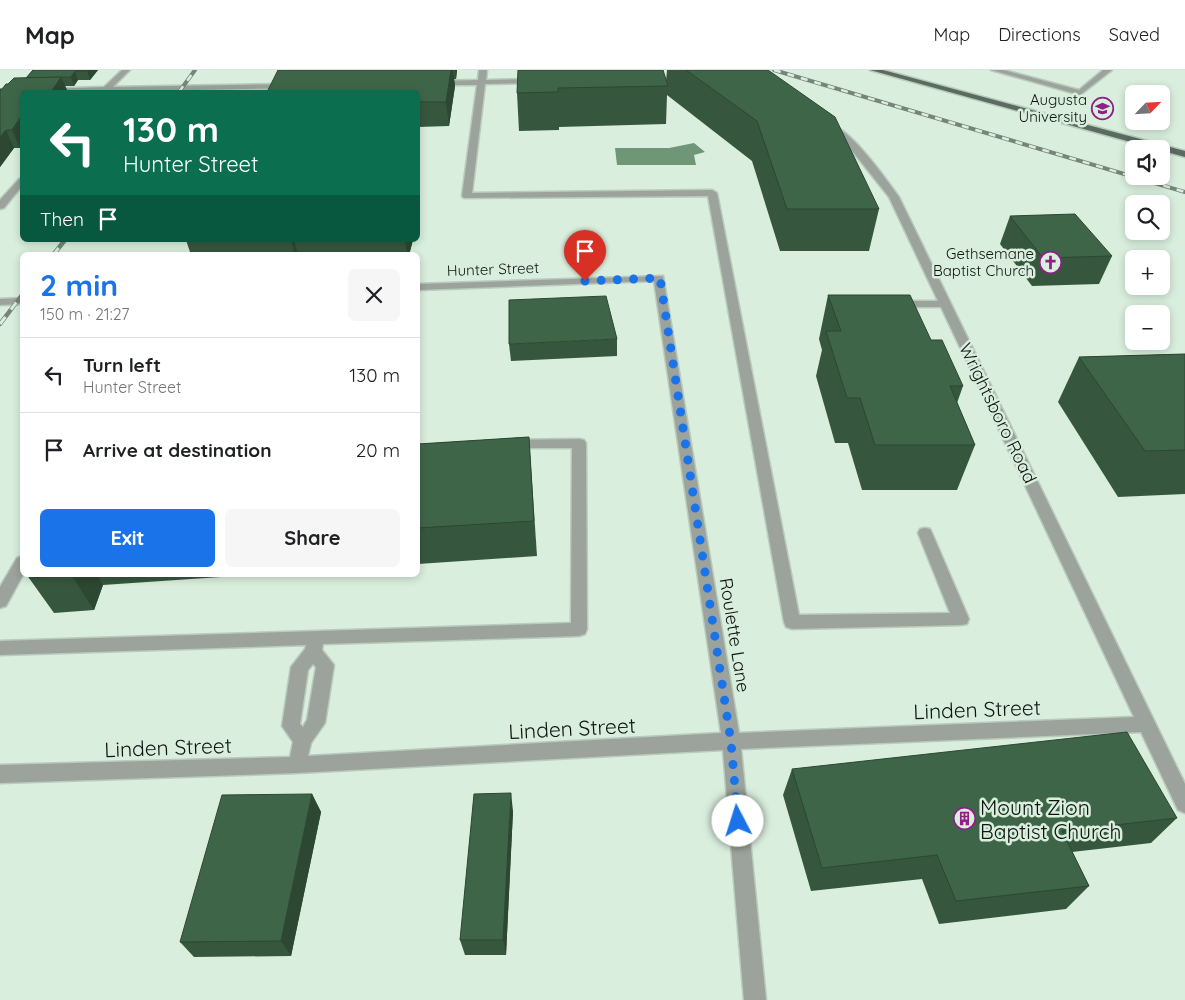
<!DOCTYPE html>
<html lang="en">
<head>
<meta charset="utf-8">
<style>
	:root { --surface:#fff; --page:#f6f6f6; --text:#202124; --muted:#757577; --line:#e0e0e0; --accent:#1a73e8 }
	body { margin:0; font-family:Quicksand,sans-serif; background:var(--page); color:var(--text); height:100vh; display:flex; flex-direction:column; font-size:19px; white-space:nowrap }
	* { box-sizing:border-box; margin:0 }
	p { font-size:16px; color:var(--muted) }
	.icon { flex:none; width:28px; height:28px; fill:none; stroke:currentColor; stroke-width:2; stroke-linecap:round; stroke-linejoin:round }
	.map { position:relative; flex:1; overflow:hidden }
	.drawer { position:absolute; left:20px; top:182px; width:400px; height:325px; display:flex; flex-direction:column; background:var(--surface); border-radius:8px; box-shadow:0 2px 8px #0003 }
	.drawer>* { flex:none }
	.hud { position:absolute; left:20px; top:20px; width:400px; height:152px; border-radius:8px; box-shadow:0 2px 8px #0003; background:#0b6e4f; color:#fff; overflow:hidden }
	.needle { width:32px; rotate:65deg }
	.controls { position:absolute; left:1125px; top:15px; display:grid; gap:10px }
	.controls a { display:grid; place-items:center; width:45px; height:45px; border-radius:8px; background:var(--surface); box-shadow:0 2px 8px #0003; font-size:25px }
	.pin { position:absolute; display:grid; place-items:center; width:42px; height:42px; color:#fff; margin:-51px -21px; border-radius:50% 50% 50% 0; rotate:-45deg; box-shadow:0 0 5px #0007 }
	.pin .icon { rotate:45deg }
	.me { position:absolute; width:55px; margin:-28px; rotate:355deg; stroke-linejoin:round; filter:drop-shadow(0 0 4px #0008) }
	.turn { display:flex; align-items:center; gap:18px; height:105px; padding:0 20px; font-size:22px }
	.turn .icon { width:65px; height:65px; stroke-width:2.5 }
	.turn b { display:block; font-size:35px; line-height:42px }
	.then { display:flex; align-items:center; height:48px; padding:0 20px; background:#0003; gap:10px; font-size:19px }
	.round { display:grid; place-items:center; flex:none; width:52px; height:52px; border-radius:8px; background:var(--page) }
	.head { display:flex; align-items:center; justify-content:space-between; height:85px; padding:0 20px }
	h1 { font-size:30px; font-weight:800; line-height:38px; color:var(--accent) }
	.button { display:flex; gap:10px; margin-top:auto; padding:10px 20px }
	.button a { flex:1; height:58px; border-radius:8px; background:var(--accent); color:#fff; font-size:20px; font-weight:800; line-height:58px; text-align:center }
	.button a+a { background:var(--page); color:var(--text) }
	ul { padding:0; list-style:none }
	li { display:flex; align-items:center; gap:15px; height:75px; padding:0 20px; border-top:1px solid var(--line) }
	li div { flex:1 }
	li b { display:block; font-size:19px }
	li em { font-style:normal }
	header { display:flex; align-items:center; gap:30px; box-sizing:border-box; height:70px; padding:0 25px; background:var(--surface); border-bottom:1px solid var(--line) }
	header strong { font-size:24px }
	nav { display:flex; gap:28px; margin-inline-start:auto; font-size:18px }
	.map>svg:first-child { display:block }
	.water { fill:#6f9777 }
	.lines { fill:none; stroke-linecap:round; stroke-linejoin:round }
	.minor-casing { stroke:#b9cbbc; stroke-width:3 }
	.major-casing { stroke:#b9cbbc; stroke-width:3 }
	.minor { fill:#9ba39c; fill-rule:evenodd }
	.major { fill:#5c6b5f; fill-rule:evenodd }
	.rail-far1-casing { stroke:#768479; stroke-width:4 }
	.rail-casing { stroke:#768479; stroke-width:4.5 }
	.rail-far1 { stroke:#d9eedd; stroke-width:2.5; stroke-dasharray:7; stroke-linecap:butt }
	.rail { stroke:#d9eedd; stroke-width:3; stroke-dasharray:9; stroke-linecap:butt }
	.wall { fill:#36573e }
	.shaded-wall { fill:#2c4732 }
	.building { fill:#3f6548; stroke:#2c4732 }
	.route { stroke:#1a73e8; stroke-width:9; stroke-dasharray:0 16.2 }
	.labels { text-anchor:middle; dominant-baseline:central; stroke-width:5; stroke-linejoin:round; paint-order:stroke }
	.far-poi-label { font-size:15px; fill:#0e1510; stroke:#d9eedd; text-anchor:end }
	.far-street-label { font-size:15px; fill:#0e1510; stroke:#d9eedd }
	.street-label { font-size:18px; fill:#0e1510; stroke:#d9eedd }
	.near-street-label { font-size:21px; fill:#0e1510; stroke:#d9eedd }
	.near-poi-label { font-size:21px; fill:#0e1510; stroke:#d9eedd; text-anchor:start }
</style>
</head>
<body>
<header>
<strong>Map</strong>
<nav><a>Map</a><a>Directions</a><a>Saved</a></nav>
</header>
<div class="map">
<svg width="1185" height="930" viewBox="0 0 1185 930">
	<rect width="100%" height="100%" fill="#d9eedd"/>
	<polygon class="water" points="694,73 705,82 694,85 696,95 617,95 615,78 669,78"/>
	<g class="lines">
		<defs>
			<g id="minor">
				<polygon points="122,0 130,0 113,17 290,14 294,16 290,18 108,22 44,21 48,19 104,17"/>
				<polygon points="479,0 487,0 486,10 537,9 541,11 537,13 485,14 472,123 712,120 717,123 799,545 950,543 918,463 920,459 925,458 930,459 932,463 969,549 967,554 961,555 792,559 786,557 784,552 708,126 464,128 462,126 477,15 435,15 431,13 435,11 478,10"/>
				<polygon points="991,0 1004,0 1079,20 1103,0 1112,0 1080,25"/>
				<path d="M832,55C853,62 886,109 899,127L1185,714V743L1178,740L1141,662L741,679L766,930H744L723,680L297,703L0,713V695L290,687L293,672L282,656L291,597L305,579L306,575L0,585V571L571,553L572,378H504L502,375L504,372L509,370L579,369L584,370L586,373L587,559L585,564L579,566L323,574L322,580L334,595L325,653L311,673L308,686L721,663L654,211L418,220V214L663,206L739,663L1134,647L941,237H895L889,234L895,231H938L889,127L854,83L829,60V56ZM313,594L316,597L307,650L303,657L300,654L308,600Z"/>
				<polygon points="22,108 22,116 4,138 0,139 0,130 19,109"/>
				<polygon points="22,228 22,234 0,235 0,229"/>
				<polygon points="22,486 23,505 6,536 0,538 0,517 17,488"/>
			</g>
			<polygon id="major" points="870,0 883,0 1185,81 1185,87"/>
		</defs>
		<use href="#minor" class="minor-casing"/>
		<use href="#major" class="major-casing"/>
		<use href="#minor" class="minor"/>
		<use href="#major" class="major"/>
		<defs>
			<g id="rail-far1">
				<polyline points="774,0 1185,122"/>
				<polyline points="179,22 195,0"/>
			</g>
			<g id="rail">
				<polyline points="53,185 65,170"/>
				<polyline points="0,254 22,225"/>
			</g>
		</defs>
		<use href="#rail-far1" class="rail-far1-casing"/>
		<use href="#rail" class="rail-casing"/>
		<use href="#rail-far1" class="rail-far1"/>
		<use href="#rail" class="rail"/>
	</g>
	<g class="wall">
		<polygon points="33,0 98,0 90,10 78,10 74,16 65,16 68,22 22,22 22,75 20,78 14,78 0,97 0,19 2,19 8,14 26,8"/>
		<polygon points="278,0 457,0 456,9 454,9 455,16 449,56 418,57 418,22"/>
		<polygon points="518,0 666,11 667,0 768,0 879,139 869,181 780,181 752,91 667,25 666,54 559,57 559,60 519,61 517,23"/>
		<polygon points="1010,146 1112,186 1099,214 1032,216 1000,174"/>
		<polygon points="186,170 413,170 409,185 191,185"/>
		<polygon points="828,225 931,270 963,316 957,333 975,375 957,420 862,420 848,373 835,373 816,306 822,280 819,269"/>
		<polygon points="617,269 617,286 511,291 509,274"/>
		<polygon points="1185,284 1185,424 1118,427 1058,332 1079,287"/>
		<polygon points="529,367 537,486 418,494 418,374"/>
		<polygon points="30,505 250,505 103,515 94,540 54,543 29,508"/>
		<polygon points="792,699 1177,748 1151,773 1072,782 1089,816 1066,839 939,854 922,809 811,821 783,725"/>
		<polygon points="312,724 321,742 291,886 194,887 180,872"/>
		<polygon points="513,741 506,885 465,885 460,870"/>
	</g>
	<g class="shaded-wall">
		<polygon points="88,0 98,0 90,10 87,1"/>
		<polygon points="451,0 453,0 455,16 449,56 446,32"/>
		<polygon points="455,0 457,0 456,9"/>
		<polygon points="75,1 78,10 74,16 71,7"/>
		<polygon points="61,7 68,22 51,22"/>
		<polygon points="22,45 22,75 20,78 12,60"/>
		<polygon points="6,60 14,78 0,97 0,67"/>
		<polygon points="291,170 294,170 298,185 295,185"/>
		<polygon points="405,170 413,170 409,185 407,185"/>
		<polygon points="71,505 97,505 103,515 94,540"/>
		<polygon points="511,723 513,741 506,885 503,870"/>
		<polygon points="312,724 321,742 291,886 281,871"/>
	</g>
	<g class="building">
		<polygon points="33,0 88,0 87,1 75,1 71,7 26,8"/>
		<polygon points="278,0 451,0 446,32 418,32 418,22 267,22"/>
		<polygon points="518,0 663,0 668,16 558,18 558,22 517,23"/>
		<polygon points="686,0 768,0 835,47 879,139 787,139 757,51"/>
		<polygon points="61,7 51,22 22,22 22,45 12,60 6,60 0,67 0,19 2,19 6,14 8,14 14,8"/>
		<polygon points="1075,144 1112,186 1043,188 1010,146"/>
		<polygon points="828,225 910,225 931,270 942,270 963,316 950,316 975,375 875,375 860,328 847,328 826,261 841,261"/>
		<polygon points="606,226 617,269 509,274 509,230"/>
		<polygon points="1185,284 1185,380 1145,381 1079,287"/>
		<polygon points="529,367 534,451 418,458 418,374"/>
		<polygon points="30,505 69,505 29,508"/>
		<polygon points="1127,662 1177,748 1062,761 1089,816 956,831 937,785 822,798 792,699"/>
		<polygon points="511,723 503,870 460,870 474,724"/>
		<polygon points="312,724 281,871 180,872 222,725"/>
	</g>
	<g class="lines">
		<polyline class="route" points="585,211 660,208 731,672 738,751"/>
	</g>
	<defs>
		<symbol id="university-ring" viewBox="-11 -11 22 22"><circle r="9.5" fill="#d9eedd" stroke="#8c2186" stroke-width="1.5"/><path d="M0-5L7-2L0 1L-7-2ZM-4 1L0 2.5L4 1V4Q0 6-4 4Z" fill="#8c2186"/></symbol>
		<symbol id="church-ring" viewBox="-11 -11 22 22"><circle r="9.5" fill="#d9eedd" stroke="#8c2186" stroke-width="1.5"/><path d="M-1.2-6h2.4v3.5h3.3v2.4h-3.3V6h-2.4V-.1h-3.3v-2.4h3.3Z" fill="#8c2186"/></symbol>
		<symbol id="building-ring" viewBox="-11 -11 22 22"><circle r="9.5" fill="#d9eedd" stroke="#8c2186" stroke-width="1.5"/><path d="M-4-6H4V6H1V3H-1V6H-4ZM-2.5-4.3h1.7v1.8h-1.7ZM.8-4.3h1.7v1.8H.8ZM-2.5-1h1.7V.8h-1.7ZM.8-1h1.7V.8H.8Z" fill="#8c2186"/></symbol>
	</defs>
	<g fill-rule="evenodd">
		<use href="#university-ring" x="1090" y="26" width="25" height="25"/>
		<use href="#church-ring" x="1038" y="180" width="25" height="25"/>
		<use href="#building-ring" x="952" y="736" width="25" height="25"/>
	</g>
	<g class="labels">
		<g class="far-poi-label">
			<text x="1087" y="29">Augusta<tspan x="1087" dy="17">University</tspan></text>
			<text x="1034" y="183">Gethsemane<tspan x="1034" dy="17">Baptist Church</tspan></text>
		</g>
		<g class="far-street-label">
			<text transform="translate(493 199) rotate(-2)">Hunter Street</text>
		</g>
		<g class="street-label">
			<text transform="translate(998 343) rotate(64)">Wrightsboro Road</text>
			<text transform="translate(735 565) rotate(81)">Roulette Lane</text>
		</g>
		<g class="near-street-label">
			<text transform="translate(977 639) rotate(-2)">Linden Street</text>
			<text transform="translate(572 658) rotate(-3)">Linden Street</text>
			<text transform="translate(168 677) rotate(-2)">Linden Street</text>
		</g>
		<g class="near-poi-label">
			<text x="980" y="737">Mount Zion<tspan x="980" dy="24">Baptist Church</tspan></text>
		</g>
	</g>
</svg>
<div class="controls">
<a><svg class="needle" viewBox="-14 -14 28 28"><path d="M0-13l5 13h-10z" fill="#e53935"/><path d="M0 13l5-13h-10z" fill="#757577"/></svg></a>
<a><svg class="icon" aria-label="sound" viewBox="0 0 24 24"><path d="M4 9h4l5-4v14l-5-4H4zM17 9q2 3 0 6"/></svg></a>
<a><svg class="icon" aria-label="search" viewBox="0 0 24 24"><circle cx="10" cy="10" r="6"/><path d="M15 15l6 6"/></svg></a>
<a>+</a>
<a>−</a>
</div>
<div class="pin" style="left:585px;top:211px;background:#d93025"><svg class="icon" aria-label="arrive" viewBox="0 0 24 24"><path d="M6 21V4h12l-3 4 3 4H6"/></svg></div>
<svg class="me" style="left:738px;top:751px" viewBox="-20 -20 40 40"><circle r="19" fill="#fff"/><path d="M0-13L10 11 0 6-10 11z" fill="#1a73e8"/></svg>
<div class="hud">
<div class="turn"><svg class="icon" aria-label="left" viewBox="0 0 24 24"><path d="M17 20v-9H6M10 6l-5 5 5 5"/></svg><div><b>130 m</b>Hunter Street</div></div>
<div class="then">Then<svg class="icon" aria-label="arrive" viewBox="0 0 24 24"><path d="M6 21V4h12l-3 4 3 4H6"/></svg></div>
</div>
<section class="drawer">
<div class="head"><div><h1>2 min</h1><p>150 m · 21:27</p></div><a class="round"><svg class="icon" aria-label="close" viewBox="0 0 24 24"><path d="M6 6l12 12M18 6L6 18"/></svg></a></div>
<ul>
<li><svg class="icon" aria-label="left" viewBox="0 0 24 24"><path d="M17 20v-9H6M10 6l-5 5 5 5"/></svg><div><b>Turn left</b><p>Hunter Street</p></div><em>130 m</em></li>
<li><svg class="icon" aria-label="arrive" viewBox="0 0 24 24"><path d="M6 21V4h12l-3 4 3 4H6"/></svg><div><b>Arrive at destination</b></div><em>20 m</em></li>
</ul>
<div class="button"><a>Exit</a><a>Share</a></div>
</section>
</div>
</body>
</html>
